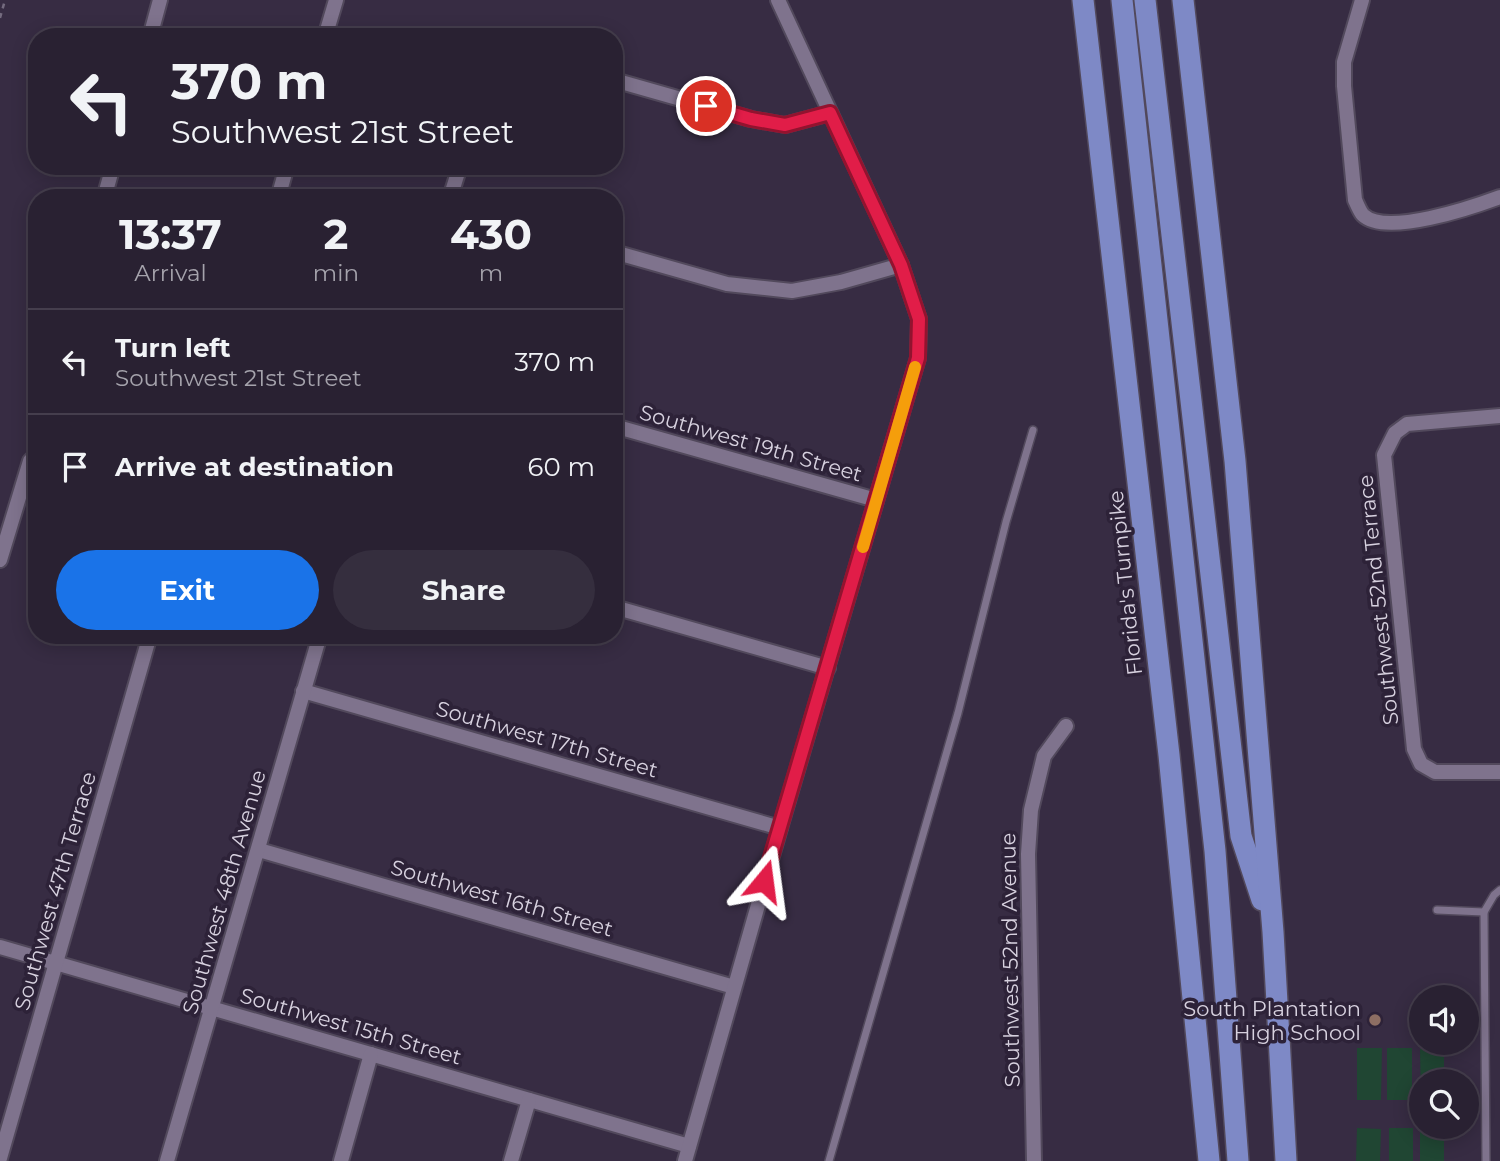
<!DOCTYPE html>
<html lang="en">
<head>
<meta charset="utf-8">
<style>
	:root { --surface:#292132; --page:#352e3e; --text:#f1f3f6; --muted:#a5a3ac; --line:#453e4d; --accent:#1a73e8 }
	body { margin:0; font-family:Montserrat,sans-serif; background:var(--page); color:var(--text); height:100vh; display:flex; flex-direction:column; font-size:26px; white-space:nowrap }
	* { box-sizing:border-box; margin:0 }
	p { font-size:23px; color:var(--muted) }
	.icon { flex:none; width:38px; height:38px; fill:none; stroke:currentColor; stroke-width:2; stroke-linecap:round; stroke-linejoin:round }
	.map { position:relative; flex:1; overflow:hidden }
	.panel { position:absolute; left:28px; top:189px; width:595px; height:455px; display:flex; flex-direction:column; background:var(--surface); border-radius:28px; box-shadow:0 4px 18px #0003,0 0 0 2px var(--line) }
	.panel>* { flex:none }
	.banner { position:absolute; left:28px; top:28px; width:595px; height:147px; border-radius:28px; box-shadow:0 4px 18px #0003,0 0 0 2px var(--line); background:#292132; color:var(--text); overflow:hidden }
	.tools { position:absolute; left:1409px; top:985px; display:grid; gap:14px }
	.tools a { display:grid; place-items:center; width:70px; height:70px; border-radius:50%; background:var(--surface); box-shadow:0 4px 18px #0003,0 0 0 2px var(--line); font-size:35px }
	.pin { position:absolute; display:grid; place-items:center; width:60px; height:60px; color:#fff; margin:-30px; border:4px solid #fff; border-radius:50%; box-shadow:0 2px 7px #0007 }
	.me { position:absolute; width:77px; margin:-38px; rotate:16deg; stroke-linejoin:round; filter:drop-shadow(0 0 5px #0008) }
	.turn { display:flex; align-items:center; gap:24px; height:147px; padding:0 28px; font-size:32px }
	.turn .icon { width:91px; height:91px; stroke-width:2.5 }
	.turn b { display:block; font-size:49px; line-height:60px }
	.eta { display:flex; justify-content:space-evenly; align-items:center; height:119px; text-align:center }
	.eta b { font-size:42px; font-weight:700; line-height:49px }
	.action { display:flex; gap:14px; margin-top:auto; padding:14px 28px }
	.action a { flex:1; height:80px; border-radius:42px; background:var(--accent); color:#fff; font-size:28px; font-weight:700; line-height:80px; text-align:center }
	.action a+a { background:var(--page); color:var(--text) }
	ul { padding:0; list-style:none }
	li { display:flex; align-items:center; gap:21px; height:105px; padding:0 28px; border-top:2px solid var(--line) }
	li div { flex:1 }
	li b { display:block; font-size:26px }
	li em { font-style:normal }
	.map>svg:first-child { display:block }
	.green { fill:#204633 }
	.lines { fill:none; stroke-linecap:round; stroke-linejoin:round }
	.lane-casing { stroke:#52495c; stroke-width:10 }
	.street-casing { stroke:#52495c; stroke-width:18 }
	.highway-casing { stroke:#52495c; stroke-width:24 }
	.path { stroke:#746b7f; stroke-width:2.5; stroke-dasharray:5 5; stroke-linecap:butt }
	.lane { stroke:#7f738d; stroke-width:7 }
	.street { stroke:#7f738d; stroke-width:14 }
	.highway { stroke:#7e89c6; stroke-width:21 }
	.route-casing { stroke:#92132f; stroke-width:18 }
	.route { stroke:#e11d48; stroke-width:12 }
	.slow { stroke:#f59e0b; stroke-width:12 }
	.education-dot { fill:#8d6e63; stroke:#2d2238; stroke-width:2.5 }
	.labels { text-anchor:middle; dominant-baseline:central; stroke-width:7; stroke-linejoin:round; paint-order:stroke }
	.street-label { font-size:21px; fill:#d7d1df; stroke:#2d2238 }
	.poi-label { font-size:21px; fill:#d7d1df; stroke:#2d2238; text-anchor:end }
</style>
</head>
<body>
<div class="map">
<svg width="1500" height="1161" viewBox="0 0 1500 1161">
	<rect width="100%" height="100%" fill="#372c43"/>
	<g class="green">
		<polygon points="1357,1048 1382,1048 1381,1100 1357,1100"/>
		<rect x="1387" y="1048" width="25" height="52"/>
		<polygon points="1420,1049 1444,1049 1444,1081 1421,1082 1421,1101"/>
		<polygon points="1357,1128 1381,1129 1380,1161 1356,1161"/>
		<rect x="1389" y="1128" width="24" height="33"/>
		<polygon points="1420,1128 1444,1129 1444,1161 1420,1161"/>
	</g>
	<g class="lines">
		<defs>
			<g id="lane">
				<polyline points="1437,910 1484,912"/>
				<polyline points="829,1161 958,713 1006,522 1033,430"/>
				<polyline points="1486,1161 1484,912 1494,895 1500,890"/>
			</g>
			<g id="street">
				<path d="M1362,0L1344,62V86L1355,200C1357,204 1360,212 1363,215C1386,237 1473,207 1500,197"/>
				<polyline points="150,37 160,0"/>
				<polyline points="325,37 336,0"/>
				<polyline points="614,80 751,119 785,125 830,113"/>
				<polyline points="104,198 113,166"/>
				<polyline points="278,198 287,166"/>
				<polyline points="450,198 460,166"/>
				<polyline points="614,252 727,284 792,291 841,282 901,265"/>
				<polyline points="1500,416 1407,424 1395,433 1384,455 1414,749 1421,764 1435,772 1500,772"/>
				<polyline points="614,426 876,500"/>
				<polyline points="0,560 30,461 37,454"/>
				<polyline points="614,607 828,668"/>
				<polyline points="303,691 780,828"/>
				<polyline points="259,850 734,987"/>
				<polyline points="0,947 689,1146"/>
				<polyline points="0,1158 150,635"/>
				<polyline points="167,1161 320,635"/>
				<polyline points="341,1161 371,1054"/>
				<polyline points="511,1161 529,1100"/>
				<polyline points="685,1161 780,828 918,358 919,319 901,265 778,0"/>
				<polyline points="1034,1161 1028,854 1031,810 1044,756 1066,726"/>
			</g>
			<g id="highway">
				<polyline points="1083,0 1169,755 1209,1161"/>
				<polyline points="1122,0 1215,851 1238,1161"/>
				<polyline points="1145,0 1241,836 1262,900"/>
				<polyline points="1183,0 1235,461 1273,932 1286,1161"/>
			</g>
		</defs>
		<use href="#lane" class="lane-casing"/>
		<use href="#street" class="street-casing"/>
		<use href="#highway" class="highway-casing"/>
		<polyline class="path" points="0,18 5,0"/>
		<use href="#lane" class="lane"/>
		<use href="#street" class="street"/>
		<use href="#highway" class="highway"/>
	</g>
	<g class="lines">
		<defs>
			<polyline id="route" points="706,106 751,119 785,125 830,113 901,265 919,319 918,358 764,881"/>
		</defs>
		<use href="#route" class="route-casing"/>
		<use href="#route" class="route"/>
		<polyline class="slow" points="863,547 915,367"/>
	</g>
	<circle class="education-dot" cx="1375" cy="1020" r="7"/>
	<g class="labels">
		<g class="street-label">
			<text transform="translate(751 443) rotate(16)">Southwest 19th Street</text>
			<text transform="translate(1125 583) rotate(-96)">Florida's Turnpike</text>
			<text transform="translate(1378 600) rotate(-96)">Southwest 52nd Terrace</text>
			<text transform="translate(547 739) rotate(16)">Southwest 17th Street</text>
			<text transform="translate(55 891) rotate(-74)">Southwest 47th Terrace</text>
			<text transform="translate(224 892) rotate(-74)">Southwest 48th Avenue</text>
			<text transform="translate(502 898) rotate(16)">Southwest 16th Street</text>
			<text transform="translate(1010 960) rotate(-91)">Southwest 52nd Avenue</text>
			<text transform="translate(351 1026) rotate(16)">Southwest 15th Street</text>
		</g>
		<g class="poi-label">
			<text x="1361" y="1008">South Plantation<tspan x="1361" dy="24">High School</tspan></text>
		</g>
	</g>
</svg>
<div class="tools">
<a><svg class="icon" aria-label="sound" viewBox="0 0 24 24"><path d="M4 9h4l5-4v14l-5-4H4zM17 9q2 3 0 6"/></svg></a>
<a><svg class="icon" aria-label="search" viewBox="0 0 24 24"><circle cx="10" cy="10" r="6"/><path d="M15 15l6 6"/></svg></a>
</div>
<div class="pin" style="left:706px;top:106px;background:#d93025"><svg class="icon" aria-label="arrive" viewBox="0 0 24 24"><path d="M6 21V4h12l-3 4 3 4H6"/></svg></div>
<svg class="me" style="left:764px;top:881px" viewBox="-20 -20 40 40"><path d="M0-17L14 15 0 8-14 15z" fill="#e11d48" stroke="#fff" stroke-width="4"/></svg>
<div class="banner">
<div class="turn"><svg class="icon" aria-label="left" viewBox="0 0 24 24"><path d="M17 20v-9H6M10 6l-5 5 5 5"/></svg><div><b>370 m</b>Southwest 21st Street</div></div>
</div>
<section class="panel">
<div class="eta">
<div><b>13:37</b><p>Arrival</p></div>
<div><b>2</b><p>min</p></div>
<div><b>430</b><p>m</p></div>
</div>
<ul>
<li><svg class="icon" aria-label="left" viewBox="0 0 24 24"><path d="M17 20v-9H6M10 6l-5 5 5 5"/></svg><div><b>Turn left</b><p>Southwest 21st Street</p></div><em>370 m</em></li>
<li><svg class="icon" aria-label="arrive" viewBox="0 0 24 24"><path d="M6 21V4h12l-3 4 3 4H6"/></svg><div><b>Arrive at destination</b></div><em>60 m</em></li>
</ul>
<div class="action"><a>Exit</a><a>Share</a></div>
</section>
</div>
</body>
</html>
